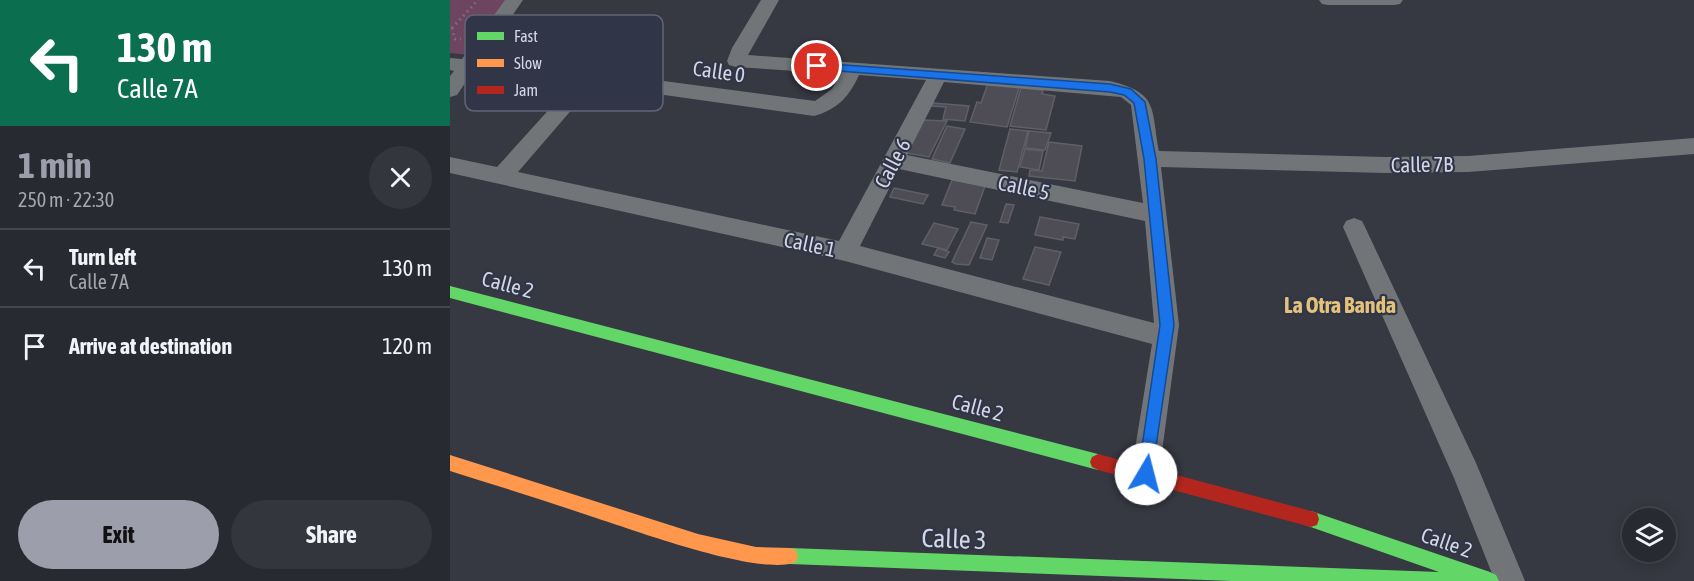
<!DOCTYPE html>
<html lang="en">
<head>
<meta charset="utf-8">
<style>
	:root { --surface:#282a32; --page:#34363e; --text:#f1f3f6; --muted:#a5a7ac; --line:#44464d; --accent:#9c9fab }
	body { margin:0; font-family:"Asap Condensed",sans-serif; background:var(--page); color:var(--text); height:100vh; display:flex; flex-direction:column; font-size:22px; white-space:nowrap }
	* { box-sizing:border-box; margin:0 }
	p { font-size:20px; color:var(--muted) }
	.icon { flex:none; width:33px; height:33px; fill:none; stroke:currentColor; stroke-width:2; stroke-linecap:round; stroke-linejoin:round }
	.map { position:relative; flex:1; overflow:hidden }
	.drawer { display:flex; flex-direction:column; background:var(--surface); width:450px }
	.drawer>* { flex:none }
	.guide { background:#0b6e4f; color:#fff; overflow:hidden }
	.fabs { position:absolute; left:1172px; top:508px; display:grid; gap:12px }
	.fabs a { display:grid; place-items:center; width:54px; height:54px; border-radius:50%; background:var(--surface); box-shadow:0 3px 15px #0003,0 0 0 2px var(--line); font-size:30px }
	.pin { position:absolute; display:grid; place-items:center; width:51px; height:51px; color:#fff; margin:-26px; border:3px solid #fff; border-radius:50%; box-shadow:0 2px 6px #0007 }
	.me { position:absolute; width:66px; margin:-33px; rotate:8deg; stroke-linejoin:round; filter:drop-shadow(0 0 4px #0008) }
	.turn { display:flex; align-items:center; gap:21px; height:126px; padding:0 18px; font-size:27px }
	.turn .icon { width:78px; height:78px; stroke-width:2.5 }
	.turn b { display:block; font-size:42px; line-height:51px }
	.round { display:grid; place-items:center; flex:none; width:63px; height:63px; border-radius:32px; background:var(--page) }
	.headline { display:flex; align-items:center; justify-content:space-between; height:102px; padding:0 18px }
	h1 { font-size:36px; font-weight:700; line-height:45px; color:var(--accent) }
	.action { display:flex; gap:12px; margin-top:auto; padding:12px 18px }
	.action a { flex:1; height:69px; border-radius:36px; background:var(--accent); color:#111; font-size:24px; font-weight:700; line-height:69px; text-align:center }
	.action a+a { background:var(--page); color:var(--text) }
	ul { padding:0; list-style:none }
	li { display:flex; align-items:center; gap:18px; height:78px; padding:0 18px; border-top:2px solid var(--line) }
	li div { flex:1 }
	li b { display:block; font-size:22px }
	li em { font-style:normal }
	main { display:flex; flex:1; min-height:0 }
	.map>svg:first-child { display:block }
	.green { fill:#6d4560 }
	.building { fill:#4e4c55; stroke:#605f68; stroke-width:1.5 }
	.lines { fill:none; stroke-linecap:round; stroke-linejoin:round }
	.path { stroke:#727478; stroke-width:3; stroke-dasharray:1.5 4; stroke-linecap:butt }
	.street { fill:#727578; fill-rule:evenodd }
	.fast { fill:#63d668; fill-rule:evenodd }
	.slow { fill:#ff974d; fill-rule:evenodd }
	.jam { fill:#b3261e; fill-rule:evenodd }
	.route { fill:#1a73e8; stroke:#114b97; stroke-width:1.5 }
	.labels { text-anchor:middle; dominant-baseline:central; stroke-width:4.5; stroke-linejoin:round; paint-order:stroke }
	.street-label { font-size:21px; fill:#d3d7e3; stroke:#303548 }
	.neighbourhood-label { font-size:22px; font-weight:bold; fill:#e4c379; stroke:#303548 }
	.near-street-label { font-size:26px; fill:#d3d7e3; stroke:#303548 }
	.key { fill:#303548; stroke:#616676; stroke-width:1.5 }
	.key-label { font-size:16px; fill:#d3d7e3 }
</style>
</head>
<body>
<main>
<section class="drawer">
<div class="guide">
<div class="turn"><svg class="icon" aria-label="left" viewBox="0 0 24 24"><path d="M17 20v-9H6M10 6l-5 5 5 5"/></svg><div><b>130 m</b>Calle 7A</div></div>
</div>
<div class="headline"><div><h1>1 min</h1><p>250 m · 22:30</p></div><a class="round"><svg class="icon" aria-label="close" viewBox="0 0 24 24"><path d="M6 6l12 12M18 6L6 18"/></svg></a></div>
<ul>
<li><svg class="icon" aria-label="left" viewBox="0 0 24 24"><path d="M17 20v-9H6M10 6l-5 5 5 5"/></svg><div><b>Turn left</b><p>Calle 7A</p></div><em>130 m</em></li>
<li><svg class="icon" aria-label="arrive" viewBox="0 0 24 24"><path d="M6 21V4h12l-3 4 3 4H6"/></svg><div><b>Arrive at destination</b></div><em>120 m</em></li>
</ul>
<div class="action"><a>Exit</a><a>Share</a></div>
</section>
<div class="map">
<svg width="1244" height="581" viewBox="0 0 1244 581">
	<rect width="100%" height="100%" fill="#363842"/>
	<polygon class="green" points="0,0 57,0 19,55 0,53"/>
	<g class="building">
		<polygon points="538,83 569,88 557,127 520,122 527,102 531,103"/>
		<polygon points="571,88 593,90 592,94 605,96 596,130 560,126"/>
		<polygon points="483,103 519,106 515,121 493,119 496,107 482,106"/>
		<polygon points="473,120 497,121 479,157 456,153"/>
		<polygon points="497,126 515,129 500,163 482,159"/>
		<polygon points="560,129 578,131 567,172 549,170"/>
		<polygon points="579,131 601,133 595,150 575,148"/>
		<polygon points="599,142 632,146 625,181 579,176 580,170 592,171"/>
		<polygon points="575,149 593,151 589,170 570,167"/>
		<polygon points="502,180 535,186 525,214 504,210 505,207 492,205"/>
		<polygon points="444,188 478,195 473,204 440,197"/>
		<polygon points="556,204 564,205 558,223 550,222"/>
		<polygon points="590,217 629,224 625,239 613,237 613,240 585,235"/>
		<polygon points="521,222 537,225 519,265 506,264 502,262"/>
		<polygon points="484,223 508,229 497,250 472,244"/>
		<polygon points="537,238 549,240 542,260 530,258"/>
		<polygon points="585,247 611,252 599,285 573,279"/>
		<polygon points="488,248 499,252 495,258 484,255"/>
	</g>
	<g class="lines">
		<g class="path">
			<polyline points="2,28 5,39 11,39"/>
			<polyline points="2,28 28,0"/>
		</g>
		<g class="street">
			<path d="M55,0H73L31,61L138,71L365,101L382,89L391,74L286,67L279,65L277,61L282,48L311,0H329L298,55L660,81C709,93 701,108 709,151L935,157L1018,156L1244,138V154L1018,172L935,173L711,167L729,325L709,474L705,484L695,488L685,484L681,474L702,344L395,261L0,173V157L47,167L123,83L22,73L7,95L0,97V76L4,71L0,70V58L12,59ZM409,75L476,80L389,241L68,172L143,85L364,116C388,109 399,97 409,75ZM494,82L671,97L681,105L693,203L457,155ZM449,169L695,221L704,323L410,246Z"/>
			<polygon points="869,0 953,0 950,4 944,5 878,5 872,4"/>
			<polygon points="904,218 912,221 915,227 1026,463 1075,581 1045,581 1004,478 893,227 896,221"/>
		</g>
		<g class="fast">
			<polygon points="0,286 648,454 654,457 656,462 654,467 648,470 0,298"/>
			<polygon points="861,511 1040,572 1046,575 1049,581 782,581 340,564 334,562 332,556 334,550 340,548 989,572 855,525 853,519 855,513"/>
		</g>
		<path class="slow" d="M0,455L248,534L306,547L340,548L346,550L348,556L346,562C310,577 184,530 143,517C96,501 48,486 0,471Z"/>
		<polygon class="jam" points="648,454 861,511 867,513 869,519 867,525 861,527 648,470 642,467 640,462 642,457"/>
	</g>
	<polygon class="route" points="367,63 660,84 681,89 695,102 706,159 724,325 701,480 696,482 690,480 688,474 710,325 694,159 684,103 674,95 660,92 363,69 362,66"/>
	<g class="labels">
		<g class="street-label">
			<text transform="translate(269 71) rotate(8)">Calle 0</text>
			<text transform="translate(442 163) rotate(-62)">Calle 6</text>
			<text transform="translate(972 164) rotate(-1)">Calle 7B</text>
			<text transform="translate(574 187) rotate(12)">Calle 5</text>
			<text transform="translate(360 244) rotate(12)">Calle 1</text>
			<text transform="translate(58 284) rotate(15)">Calle 2</text>
			<text transform="translate(528 407) rotate(15)">Calle 2</text>
			<text transform="translate(997 542) rotate(19)">Calle 2</text>
		</g>
		<g class="neighbourhood-label">
			<text x="890" y="305">La Otra Banda</text>
		</g>
		<g class="near-street-label">
			<text transform="translate(504 539) rotate(2)">Calle 3</text>
		</g>
	</g>
	<rect x="15" y="15" width="198" height="96" rx="9" class="key"/>
	<rect x="27" y="32" width="27" height="8" fill="#63d668"/>
	<rect x="27" y="59" width="27" height="8" fill="#ff974d"/>
	<rect x="27" y="86" width="27" height="8" fill="#b3261e"/>
	<g class="key-label">
		<text x="64" y="42">Fast</text>
		<text x="64" y="69">Slow</text>
		<text x="64" y="96">Jam</text>
	</g>
</svg>
<div class="fabs">
<a><svg class="icon" aria-label="layers" viewBox="0 0 24 24"><path d="M12 4l9 5-9 5-9-5zM3 14l9 5 9-5"/></svg></a>
</div>
<div class="pin" style="left:367px;top:66px;background:#d93025"><svg class="icon" aria-label="arrive" viewBox="0 0 24 24"><path d="M6 21V4h12l-3 4 3 4H6"/></svg></div>
<svg class="me" style="left:696px;top:474px" viewBox="-20 -20 40 40"><circle r="19" fill="#fff"/><path d="M0-13L10 11 0 6-10 11z" fill="#1a73e8"/></svg>
</div>
</main>
</body>
</html>
